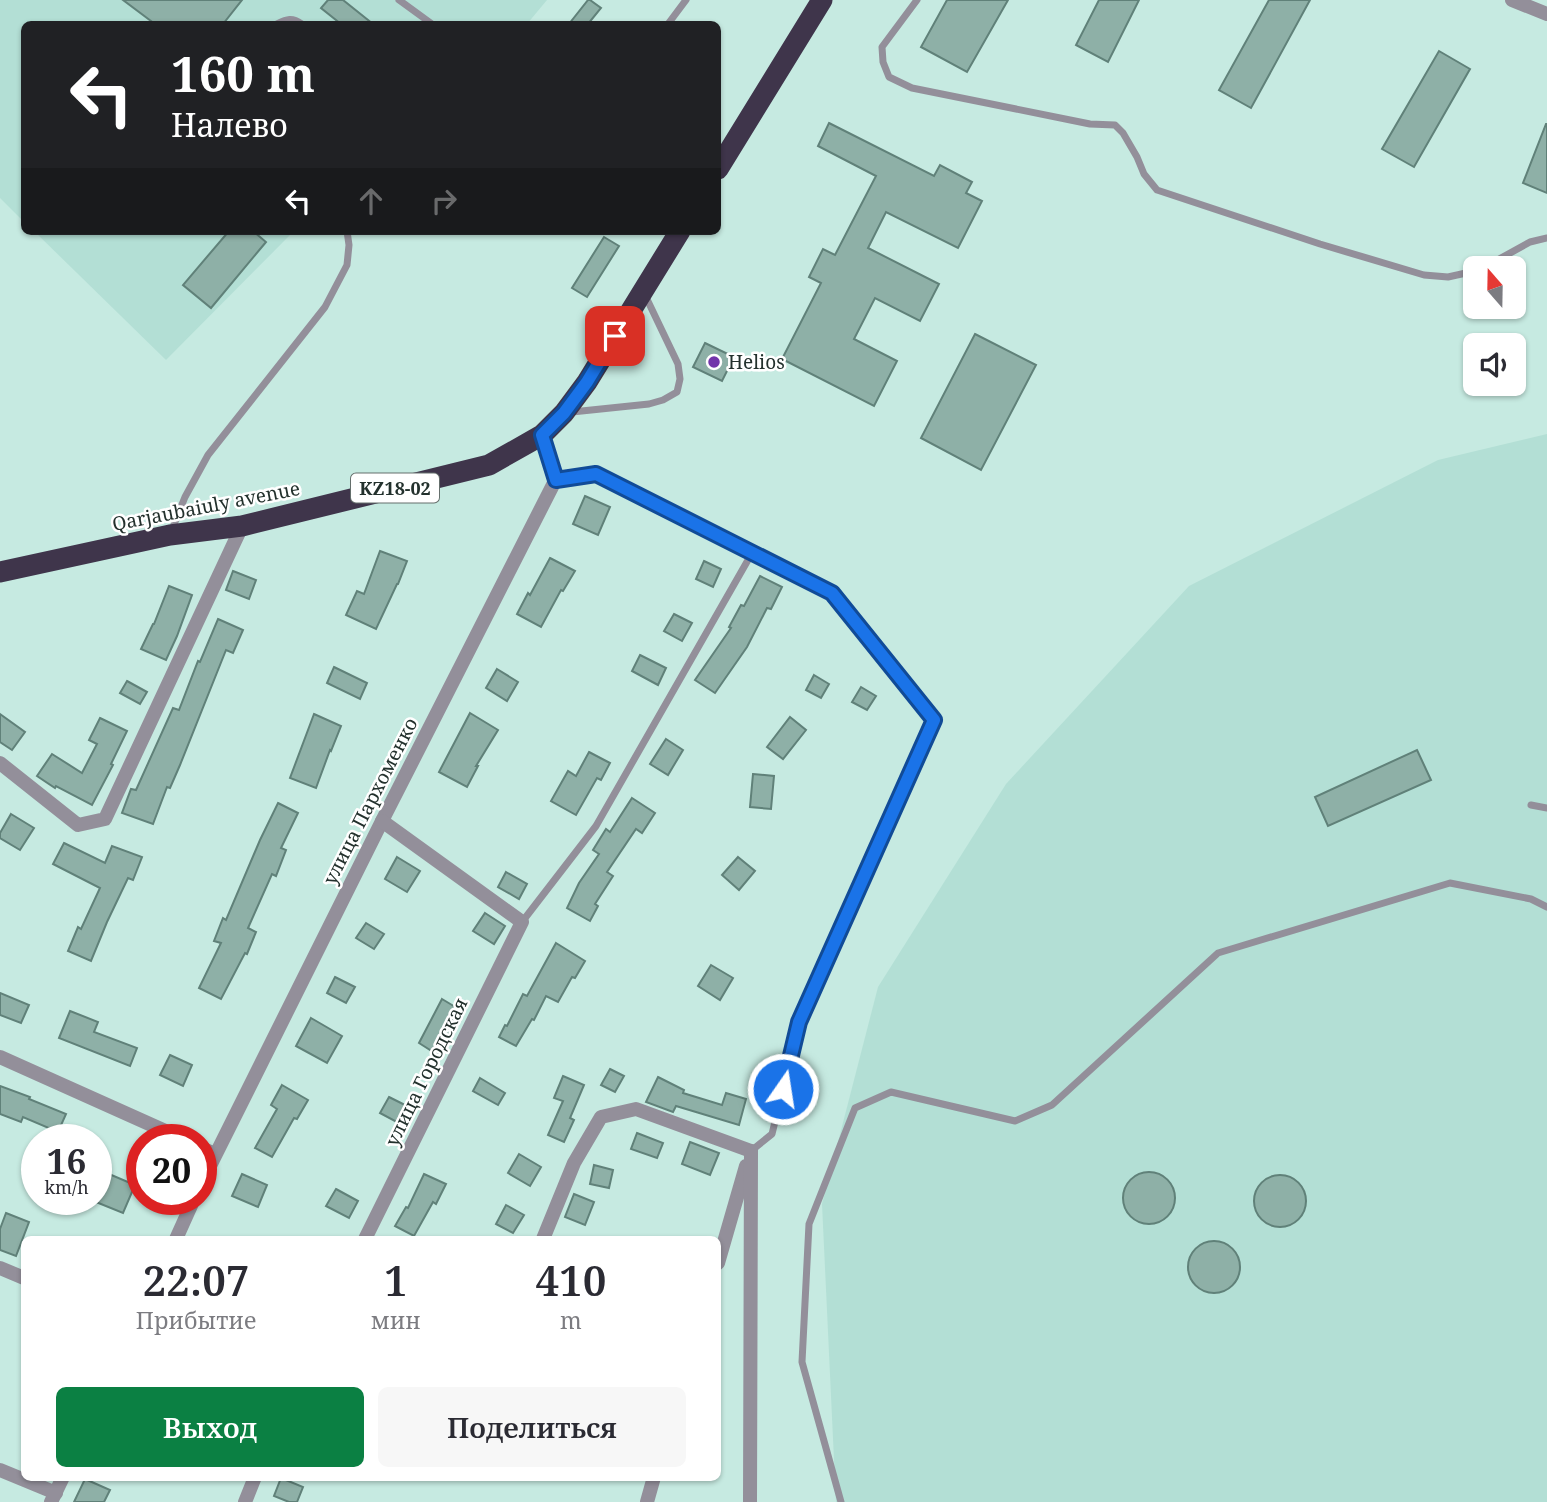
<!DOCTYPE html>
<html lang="ru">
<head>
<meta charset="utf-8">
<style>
	:root { --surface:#fff; --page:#f7f7f7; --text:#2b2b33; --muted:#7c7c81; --accent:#0b8043 }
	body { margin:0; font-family:"Noto Serif",serif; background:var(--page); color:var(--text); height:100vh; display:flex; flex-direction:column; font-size:26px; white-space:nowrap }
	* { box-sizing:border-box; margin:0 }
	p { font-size:23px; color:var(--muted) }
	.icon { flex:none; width:38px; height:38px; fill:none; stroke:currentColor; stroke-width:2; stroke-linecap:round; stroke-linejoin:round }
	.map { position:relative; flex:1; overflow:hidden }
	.drawer { position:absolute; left:21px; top:1236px; width:700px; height:245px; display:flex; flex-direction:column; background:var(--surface); border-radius:10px; box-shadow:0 2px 5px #0004 }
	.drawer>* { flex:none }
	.banner { position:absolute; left:21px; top:21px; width:700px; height:214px; border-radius:10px; box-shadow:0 2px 5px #0004; background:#202124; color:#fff; overflow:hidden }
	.needle { width:46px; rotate:340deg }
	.buttons { position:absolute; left:1463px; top:256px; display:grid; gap:14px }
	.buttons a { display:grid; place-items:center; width:63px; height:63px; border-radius:10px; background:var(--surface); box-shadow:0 2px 5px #0004; font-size:35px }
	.speed { position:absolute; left:21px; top:1124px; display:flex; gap:14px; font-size:35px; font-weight:700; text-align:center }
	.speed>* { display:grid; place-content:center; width:91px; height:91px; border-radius:50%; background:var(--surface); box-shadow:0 2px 5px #0004; line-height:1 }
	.speed small { font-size:18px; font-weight:400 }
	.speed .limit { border:10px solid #d22; background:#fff; color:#111 }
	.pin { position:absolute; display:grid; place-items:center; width:60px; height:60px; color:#fff; margin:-30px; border-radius:14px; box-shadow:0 4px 10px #0006 }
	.me { position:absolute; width:77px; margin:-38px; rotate:13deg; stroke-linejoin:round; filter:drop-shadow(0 0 5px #0008) }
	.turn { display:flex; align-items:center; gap:24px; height:147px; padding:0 35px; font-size:32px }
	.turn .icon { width:91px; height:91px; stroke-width:2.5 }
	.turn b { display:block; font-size:49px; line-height:60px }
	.lanes { display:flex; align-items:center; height:66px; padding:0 35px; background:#0003; justify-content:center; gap:35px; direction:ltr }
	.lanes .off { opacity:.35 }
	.eta { display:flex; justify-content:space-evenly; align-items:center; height:119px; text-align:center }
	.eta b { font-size:42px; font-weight:600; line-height:49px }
	.button { display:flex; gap:14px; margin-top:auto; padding:14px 35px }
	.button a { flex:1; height:80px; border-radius:10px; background:var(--accent); color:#fff; font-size:28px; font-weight:600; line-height:80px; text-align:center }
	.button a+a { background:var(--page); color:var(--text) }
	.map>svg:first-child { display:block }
	.built { fill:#b3dfd5 }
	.building { fill:#8eb0a7; stroke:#608179; stroke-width:2 }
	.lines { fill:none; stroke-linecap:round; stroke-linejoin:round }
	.lane { stroke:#938f9a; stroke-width:7 }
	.street { stroke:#938f9a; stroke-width:14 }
	.highway { stroke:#3f354b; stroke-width:21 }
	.route-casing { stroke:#114b97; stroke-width:18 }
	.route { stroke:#1a73e8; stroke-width:12 }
	.poi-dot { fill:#7234aa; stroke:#fff; stroke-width:2.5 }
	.labels { text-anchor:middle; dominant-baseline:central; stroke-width:5; stroke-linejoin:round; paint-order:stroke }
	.shield { fill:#fff; stroke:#656f6c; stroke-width:2 }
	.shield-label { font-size:18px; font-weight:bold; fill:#23312d }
	.poi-label { font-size:19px; fill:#23312d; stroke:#fff; text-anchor:start }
	.street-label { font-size:19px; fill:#23312d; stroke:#fff }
</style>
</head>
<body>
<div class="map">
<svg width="1547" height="1502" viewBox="0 0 1547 1502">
	<rect width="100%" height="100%" fill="#c6eae1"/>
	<g class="built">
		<polygon points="0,0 547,0 527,24 24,24 24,222 0,198"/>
		<polygon points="34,231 294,231 166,360"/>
		<polygon points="1547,434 1547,1502 836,1502 822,1204 878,987 1006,784 1189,586 1438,460"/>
	</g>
	<g class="building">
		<polygon points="123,0 242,0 223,24 155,24"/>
		<polygon points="328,0 343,0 373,24 341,24 321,8"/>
		<polygon points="588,0 590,0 601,8 588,24 569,24"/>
		<polygon points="947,0 1008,0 967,72 921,47"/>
		<polygon points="1099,0 1139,0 1108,62 1076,45"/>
		<polygon points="1269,0 1310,0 1251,108 1219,90"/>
		<polygon points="1439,51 1470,69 1414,167 1382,149"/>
		<polygon points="829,123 934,176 940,165 972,182 966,193 982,201 958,248 886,212 868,248 939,284 920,321 875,298 854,339 897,361 874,406 782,359 821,283 809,277 823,249 835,255 876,176 818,146"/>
		<polygon points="1546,124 1547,124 1547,193 1523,183"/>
		<polygon points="229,231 253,231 266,242 211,308 183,285"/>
		<polygon points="604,237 619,246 587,297 572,288"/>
		<polygon points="975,334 1036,365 981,470 921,438"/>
		<polygon points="705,343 734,357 722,381 693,367"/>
		<polygon points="585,496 610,507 598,535 573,524"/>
		<polygon points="380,551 407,561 398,584 397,584 376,629 346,615 357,591 364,594"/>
		<polygon points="550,558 575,571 563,591 561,590 541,627 517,614 528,593 530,595"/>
		<polygon points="704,561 721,569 713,587 696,579"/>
		<polygon points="233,571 256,580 249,599 226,590"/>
		<polygon points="760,576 782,587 771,609 767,608 747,647 715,693 695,680 731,628 729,627 741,605 744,606"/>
		<polygon points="169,586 192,595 177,636 166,660 141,649 153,624 154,624"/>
		<polygon points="674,614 692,623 682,641 664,631"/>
		<polygon points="218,619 243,630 233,653 226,650 180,765 170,788 167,787 153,824 122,813 131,789 136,790 173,708 179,710 198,661 200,662"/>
		<polygon points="640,655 666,668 658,685 632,671"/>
		<polygon points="334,667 367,683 360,699 327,683"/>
		<polygon points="497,669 518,682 507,701 486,688"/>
		<polygon points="814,675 829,684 821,698 806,690"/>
		<polygon points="127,681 147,692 140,704 120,693"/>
		<polygon points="861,687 876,696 867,710 852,702"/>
		<polygon points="470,713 498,730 476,766 478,766 467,787 439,772"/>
		<polygon points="0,714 25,732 12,750 0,742"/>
		<polygon points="314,714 341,726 331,751 330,750 316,788 290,778"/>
		<polygon points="790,717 806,730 783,759 767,747"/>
		<polygon points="100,718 127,731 111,764 113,765 92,805 56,786 55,788 37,776 52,754 82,773 97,744 89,740"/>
		<polygon points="666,739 683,750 668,775 650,764"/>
		<polygon points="1417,750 1431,780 1328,826 1315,797"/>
		<polygon points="589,752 610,763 601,780 597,778 576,815 551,801 568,771 576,776"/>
		<polygon points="753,774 774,776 771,809 750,807"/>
		<polygon points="632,798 655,813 642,833 636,829 607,872 613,876 595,904 598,906 590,921 567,908 579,883 599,854 593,850 606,829 610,832"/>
		<polygon points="278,803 298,813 281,848 286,850 276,876 272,874 248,928 256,932 247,954 245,953 221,999 199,988 221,943 214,941 223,918 226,920 260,840"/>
		<polygon points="11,814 34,828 20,850 0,838 0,833"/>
		<polygon points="64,843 105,863 112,846 142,857 133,880 128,878 107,922 91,961 68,951 78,927 81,929 100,888 53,864"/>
		<polygon points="397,857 420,871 407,892 385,879"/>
		<polygon points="738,857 755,871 739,890 722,875"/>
		<polygon points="506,872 527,884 519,899 498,887"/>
		<polygon points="485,913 505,926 494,944 473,931"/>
		<polygon points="366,923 384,934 374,949 356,938"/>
		<polygon points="556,943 585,961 575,978 572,977 558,1002 546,996 534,1020 532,1019 516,1046 499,1037 505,1025 507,1026 523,994 527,996"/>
		<polygon points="711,965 733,978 720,1000 698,986"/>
		<polygon points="335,977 355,987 346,1003 327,993"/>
		<polygon points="0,993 29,1005 21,1023 0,1015"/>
		<polygon points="442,999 462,1011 438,1055 419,1043"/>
		<polygon points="70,1011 98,1022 94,1032 137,1048 130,1066 59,1038"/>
		<polygon points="311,1018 342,1036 327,1063 296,1046"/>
		<polygon points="170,1055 192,1065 183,1086 160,1075"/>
		<polygon points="610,1069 624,1076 615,1092 601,1085"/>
		<polygon points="563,1076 584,1085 570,1118 574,1120 564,1142 548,1135 563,1101 554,1098"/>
		<polygon points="658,1077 684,1090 683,1093 722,1105 726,1093 746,1099 739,1125 676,1106 673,1112 646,1102"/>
		<polygon points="480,1078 505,1093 498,1105 473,1091"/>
		<polygon points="282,1085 308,1100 297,1119 294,1118 272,1157 255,1148 277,1109 271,1105"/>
		<polygon points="0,1086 30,1097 29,1099 66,1114 58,1132 23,1117 21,1122 0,1114"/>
		<polygon points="389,1097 415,1110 406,1127 380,1113"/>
		<polygon points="637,1133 663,1143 657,1158 631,1149"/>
		<polygon points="690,1142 719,1153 710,1175 682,1164"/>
		<polygon points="519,1154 541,1167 530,1186 508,1173"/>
		<polygon points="594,1165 613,1170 609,1188 590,1184"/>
		<polygon points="102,1171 135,1185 123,1213 96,1202 96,1184"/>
		<circle cx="1149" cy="1198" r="26"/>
		<polygon points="242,1174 267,1185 258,1207 232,1196"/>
		<polygon points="424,1174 446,1184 436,1204 433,1202 414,1236 395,1226 406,1207 408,1208"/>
		<circle cx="1280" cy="1201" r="26"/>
		<polygon points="336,1189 358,1201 349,1218 326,1206"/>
		<polygon points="574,1194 594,1202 585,1225 565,1217"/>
		<polygon points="506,1205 524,1215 513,1233 496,1224"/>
		<polygon points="6,1213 29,1222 16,1256 0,1250 0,1229"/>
		<circle cx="1214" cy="1267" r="26"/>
		<polygon points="281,1478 303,1487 297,1502 289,1502 274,1496"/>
		<polygon points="85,1479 110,1490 104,1502 74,1502"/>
	</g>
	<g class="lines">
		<g class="lane">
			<polyline points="399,0 432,24"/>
			<polyline points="917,0 882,47 883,62 889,77 912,88 1090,124 1115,125 1123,133 1137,157 1144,174 1157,190 1320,244 1424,275 1448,277 1475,271"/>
			<path d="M277,24C287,19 292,17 302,24"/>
			<polyline points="668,24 686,0"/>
			<polyline points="1483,268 1530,242 1547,238"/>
			<polyline points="572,412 649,404 663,400 677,392 680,379 678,364 645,295"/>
			<polyline points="556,479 596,474 832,593 934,720 799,1022 772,1134 751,1151"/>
			<polyline points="171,532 185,497 208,455 325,307 347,265 349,245 347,231"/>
			<polyline points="1531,805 1547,808"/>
			<polyline points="522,922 596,826 752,553"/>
			<polyline points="841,1502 802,1362 809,1224 855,1108 891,1092 1015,1121 1052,1105 1218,953 1450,883 1531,899 1547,907"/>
		</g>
		<g class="street">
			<polyline points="1512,0 1547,14"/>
			<polyline points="0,763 78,825 105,819 242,526"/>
			<polyline points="0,1057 183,1139"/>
			<polyline points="201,1148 215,1154"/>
			<polyline points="201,1184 382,821 556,479 542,435"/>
			<polyline points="176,1239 194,1199"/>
			<polyline points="365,1239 522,922 382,821"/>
			<polyline points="543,1239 574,1163 601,1117 636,1109 751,1151"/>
			<polyline points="718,1263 746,1166"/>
			<polyline points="0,1268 24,1278"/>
			<polyline points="0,1470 56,1493"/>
			<polyline points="51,1502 63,1477"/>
			<polyline points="245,1502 255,1477"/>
			<polyline points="647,1502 654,1477"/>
			<polyline points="750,1502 751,1151"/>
		</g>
		<g class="highway">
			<polyline points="718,169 822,0"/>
			<polyline points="0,572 170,535 242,526 489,465 542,435 564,413 587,382 680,231"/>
		</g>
	</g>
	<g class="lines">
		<defs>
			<polyline id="route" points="615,336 587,382 564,413 542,435 556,480 596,474 832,593 934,720 799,1022 783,1089"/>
		</defs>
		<use href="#route" class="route-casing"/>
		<use href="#route" class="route"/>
	</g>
	<circle class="poi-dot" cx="714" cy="362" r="7"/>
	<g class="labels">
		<rect class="shield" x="351" y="473.5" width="88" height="29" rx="5"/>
		<g class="shield-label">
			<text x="395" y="488">KZ18-02</text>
		</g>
		<g class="poi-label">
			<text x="728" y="362">Helios</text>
		</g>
		<g class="street-label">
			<text transform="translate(206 506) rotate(-11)">Qarjaubaiuly avenue</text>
			<text transform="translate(370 801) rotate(-63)">улица Пархоменко</text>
			<text transform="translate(426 1072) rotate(-64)">улица Городская</text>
		</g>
	</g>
</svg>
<div class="buttons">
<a><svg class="needle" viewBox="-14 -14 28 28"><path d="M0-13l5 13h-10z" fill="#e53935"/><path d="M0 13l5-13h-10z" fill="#7c7c81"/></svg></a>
<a><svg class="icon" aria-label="sound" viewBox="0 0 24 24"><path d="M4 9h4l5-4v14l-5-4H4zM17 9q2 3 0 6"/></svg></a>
</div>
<div class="speed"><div>16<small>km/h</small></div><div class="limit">20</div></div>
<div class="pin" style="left:615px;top:336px;background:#d93025"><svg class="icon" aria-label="arrive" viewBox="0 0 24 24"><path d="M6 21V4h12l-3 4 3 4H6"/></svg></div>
<svg class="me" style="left:783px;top:1089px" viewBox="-20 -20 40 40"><circle r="17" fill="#1a73e8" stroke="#fff" stroke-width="3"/><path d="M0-11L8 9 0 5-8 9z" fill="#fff"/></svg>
<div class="banner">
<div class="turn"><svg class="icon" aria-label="left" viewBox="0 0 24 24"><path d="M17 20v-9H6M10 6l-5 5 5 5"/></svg><div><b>160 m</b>Налево</div></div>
<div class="lanes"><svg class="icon" aria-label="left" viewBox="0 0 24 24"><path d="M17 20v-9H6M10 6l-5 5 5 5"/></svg><svg class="icon off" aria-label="ahead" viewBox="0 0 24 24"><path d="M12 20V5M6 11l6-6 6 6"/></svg><svg class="icon off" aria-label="right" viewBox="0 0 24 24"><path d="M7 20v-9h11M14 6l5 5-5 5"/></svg></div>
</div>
<section class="drawer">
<div class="eta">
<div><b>22:07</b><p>Прибытие</p></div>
<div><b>1</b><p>мин</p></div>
<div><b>410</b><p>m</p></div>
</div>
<div class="button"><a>Выход</a><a>Поделиться</a></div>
</section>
</div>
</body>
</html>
